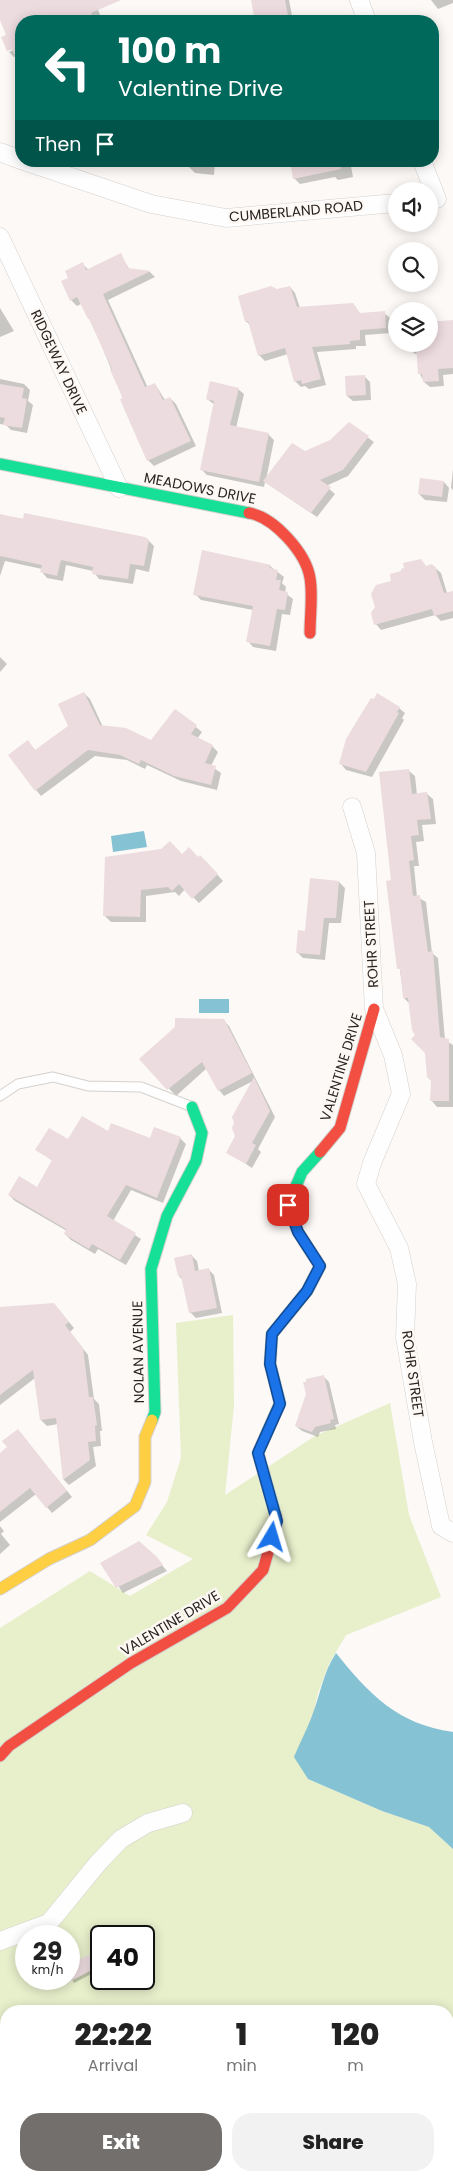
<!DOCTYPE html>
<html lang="en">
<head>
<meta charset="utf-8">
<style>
	:root { --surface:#fff; --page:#f2f2f2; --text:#222; --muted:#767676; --accent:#726f6c }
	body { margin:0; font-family:Poppins,sans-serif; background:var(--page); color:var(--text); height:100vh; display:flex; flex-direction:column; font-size:19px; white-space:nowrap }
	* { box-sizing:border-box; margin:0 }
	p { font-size:16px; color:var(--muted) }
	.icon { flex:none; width:28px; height:28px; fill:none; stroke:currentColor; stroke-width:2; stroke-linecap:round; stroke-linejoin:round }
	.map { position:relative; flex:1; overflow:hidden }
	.sheet { position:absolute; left:0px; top:2005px; width:454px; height:176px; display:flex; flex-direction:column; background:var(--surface); border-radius:20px 20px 0 0; box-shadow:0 2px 12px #0003 }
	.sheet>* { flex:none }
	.top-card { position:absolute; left:15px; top:15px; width:424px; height:152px; border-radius:20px; box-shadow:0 2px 12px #0003; background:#00695c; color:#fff; overflow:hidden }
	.tools { position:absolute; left:388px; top:182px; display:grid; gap:10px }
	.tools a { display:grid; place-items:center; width:50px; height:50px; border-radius:50%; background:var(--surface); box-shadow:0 2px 12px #0003; font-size:25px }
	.speed { position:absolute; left:15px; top:1925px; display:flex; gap:10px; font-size:25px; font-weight:700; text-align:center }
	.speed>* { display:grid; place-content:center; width:65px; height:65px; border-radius:50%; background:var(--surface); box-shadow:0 2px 12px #0003; line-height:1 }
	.speed small { font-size:12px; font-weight:400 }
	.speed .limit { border:2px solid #111; border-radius:8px; background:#fff; color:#111 }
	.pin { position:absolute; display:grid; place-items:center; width:42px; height:42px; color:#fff; margin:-21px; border-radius:10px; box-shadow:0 2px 8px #0006 }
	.me { position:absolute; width:55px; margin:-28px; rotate:7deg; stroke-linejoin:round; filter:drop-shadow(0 0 4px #0008) }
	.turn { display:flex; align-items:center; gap:18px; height:105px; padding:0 20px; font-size:22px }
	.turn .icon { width:65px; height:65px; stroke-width:2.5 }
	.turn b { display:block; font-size:35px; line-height:42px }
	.then { display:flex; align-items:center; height:48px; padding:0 20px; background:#0003; gap:10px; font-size:19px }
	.eta { display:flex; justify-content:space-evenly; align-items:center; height:85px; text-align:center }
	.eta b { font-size:30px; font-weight:800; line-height:35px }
	.action { display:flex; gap:10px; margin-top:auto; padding:10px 20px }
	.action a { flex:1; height:58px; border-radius:20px; background:var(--accent); color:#fff; font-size:20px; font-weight:800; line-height:58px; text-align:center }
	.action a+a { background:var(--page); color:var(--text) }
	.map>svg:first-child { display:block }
	.green { fill:#e7efcb; fill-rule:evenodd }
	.water { fill:#85c2d4 }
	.shadow { fill:#0003 }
	.building { fill:#ecdbdf }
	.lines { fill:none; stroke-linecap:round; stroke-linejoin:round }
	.lane-casing { stroke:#d4d1ce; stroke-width:11 }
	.street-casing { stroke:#d4d1ce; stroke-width:19 }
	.fast-casing { stroke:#d4d1ce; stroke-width:13 }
	.slow-casing { stroke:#d4d1ce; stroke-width:13 }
	.jam-casing { stroke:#d4d1ce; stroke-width:13 }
	.lane { stroke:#fffefe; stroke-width:9 }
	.street { stroke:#fffefe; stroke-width:18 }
	.fast { stroke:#16e098; stroke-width:11 }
	.slow { stroke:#ffcf43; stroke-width:11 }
	.jam { stroke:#f24e42; stroke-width:11 }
	.route-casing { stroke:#114b97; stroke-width:12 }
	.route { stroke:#1a73e8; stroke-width:9 }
	.labels { text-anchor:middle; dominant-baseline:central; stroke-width:5; stroke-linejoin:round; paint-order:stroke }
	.street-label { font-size:14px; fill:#272421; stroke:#fef8f4 }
</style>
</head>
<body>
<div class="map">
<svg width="453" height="2181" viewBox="0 0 453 2181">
	<rect width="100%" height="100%" fill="#fcf9f6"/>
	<path class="green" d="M233,1315L234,1405L225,1495L315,1436L390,1403L409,1515L441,1597L346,1635L329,1664L318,1693L314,1711L308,1779L382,1811L429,1827L453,1849V2181H0V1628L90,1571L130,1596L193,1559L146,1535L167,1502L181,1458L176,1323ZM26,1936H69V1979H26ZM101,1936H144V1979H101ZM6,2011H448V2175H6Z"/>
	<g class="water">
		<polygon points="144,831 147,847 113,852 111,836"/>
		<rect x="199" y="999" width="30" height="14"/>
		<path d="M336,1653C370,1695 397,1724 453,1732V1849L429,1827L382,1811L308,1779L294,1757C300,1742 308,1728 313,1713C321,1692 323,1673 336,1653Z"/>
	</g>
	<g class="shadow">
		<polygon points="0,0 94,0 101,17 96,19 97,21 21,21 21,62 18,55 14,57 9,52 20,47 8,50 8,36 0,16"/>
		<polygon points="253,0 289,0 293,21 241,21 240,19 255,16"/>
		<polygon points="431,0 453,0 453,3 438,9"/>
		<polygon points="190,161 215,161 214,175 195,173 189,167"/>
		<polygon points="291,161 350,161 353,177 338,180 335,177 300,184 294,178"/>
		<polygon points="120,255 130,270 150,272 155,277 108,300 148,388 155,384 165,400 170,398 176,404 196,446 154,466 148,460 92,322 81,304 77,306 71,300 70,278 82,264 89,270"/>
		<polygon points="290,287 295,293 300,308 352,304 361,314 384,313 390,318 391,333 365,335 366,346 356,346 356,349 317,352 326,385 309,389 305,386 301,387 295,381 288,354 265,361 259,355 251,326 246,321 277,291"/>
		<polygon points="0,308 14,331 0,337"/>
		<polygon points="429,318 433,321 453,321 453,374 443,375 444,386 430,387 424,382 420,374 418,353 415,354 409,348 409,344 429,344"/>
		<polygon points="364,376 370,382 371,400 353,401 347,396"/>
		<polygon points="0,379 24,384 30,390 28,401 33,405 27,433 11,430 6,425 0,424"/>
		<polygon points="238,389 244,394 236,428 268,434 274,440 266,480 305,453 331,441 349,424 374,442 348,476 326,486 335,494 317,517 265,482 264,487 207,475 201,469 215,405 207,399"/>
		<polygon points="453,469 453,490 451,488"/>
		<polygon points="444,482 449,488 447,502 425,500 419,494"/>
		<polygon points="0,515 149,541 154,546 149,572 136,569 133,584 99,579 93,571 66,565 63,581 47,578 42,572 42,569 5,561 0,576"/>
		<polygon points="432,565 441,573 447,593 453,592 453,618 441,621 435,615 381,630 376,624 393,582"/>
		<polygon points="270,566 284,577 282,583 286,587 285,593 293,599 290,615 282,614 276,651 253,647 248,641 253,610 201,600 195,594"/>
		<polygon points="0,657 7,664 0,672"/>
		<polygon points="84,693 90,699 103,727 151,742 175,710 202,732 197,739 212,746 218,752 211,766 221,773 217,790 181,781 147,765 145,769 127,760 95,756 41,796 36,790 28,742 36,751 69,726"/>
		<polygon points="399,708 405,713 402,718 404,720 372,777 346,770 341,764"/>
		<polygon points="409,771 415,776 417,795 427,794 433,799 436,824 422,825 424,841 416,842 419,866 414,866 417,897 426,902 432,953 438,958 445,1040 453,1045 453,1107 437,1107 432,1101 432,1081 426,1053 417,1035 410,1004 404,998 387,882 393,881"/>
		<polygon points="182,855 206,862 223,881 199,903 185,889 179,896 175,892 146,896 146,922 111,922 105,916"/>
		<polygon points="339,882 345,888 341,923 329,923 325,960 303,958 297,952 306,932"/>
		<polygon points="223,1020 229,1026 275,1117 258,1149 261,1152 252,1168 228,1152 237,1136 253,1081 224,1096 219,1090 207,1068 176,1096 141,1059"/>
		<polygon points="109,1133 150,1140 180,1138 186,1144 163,1203 131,1190 113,1221 141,1239 126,1265 98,1249 95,1254 71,1240 65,1234 67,1231 15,1201 9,1195 37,1188 53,1161 37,1150"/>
		<polygon points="191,1255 197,1261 199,1271 208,1269 214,1275 222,1313 196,1318 190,1312 183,1280 179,1276"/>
		<polygon points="54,1304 74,1328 70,1332 88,1355 94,1399 99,1404 102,1431 100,1431 101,1446 93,1447 96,1466 69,1485 64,1480 58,1424 47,1426 41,1420 35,1378 0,1405 0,1309"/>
		<polygon points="323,1376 329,1382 339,1424 335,1425 336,1429 320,1432 318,1437 302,1431 296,1426"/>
		<polygon points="18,1431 72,1497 52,1513 36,1494 0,1522 0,1454 9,1448"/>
		<polygon points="0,1526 4,1531 1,1534 10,1545 0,1554"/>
		<polygon points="156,1558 167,1571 123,1593 102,1563"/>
		<polygon points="101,1952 101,1969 74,1983 69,1975 69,1966"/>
	</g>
	<g class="building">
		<polygon points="0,0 121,0 91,13 94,21 21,21 21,70 12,49 7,51 1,37 6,35 0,20"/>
		<polygon points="251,0 285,0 289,21 255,21"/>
		<polygon points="290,161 340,161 341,169 293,179"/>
		<polygon points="121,253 128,268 151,271 103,294 145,387 155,383 163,400 170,397 191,441 147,461 125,411 120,399 123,398 110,370 112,369 89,319 88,319 77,297 70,301 61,281 68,278 65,271 83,262 86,270"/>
		<polygon points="271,286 277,289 290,286 297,307 353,303 360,313 385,311 386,328 360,330 360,340 350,341 350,344 312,347 321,379 302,384 301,380 294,382 285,348 258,356 248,321 245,322 238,296"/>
		<polygon points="453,320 453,368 438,369 439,381 423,382 422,374 418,374 416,344 429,344 429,322"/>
		<polygon points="365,375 366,395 346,396 345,376"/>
		<polygon points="210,381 239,388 230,425 269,433 259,482 200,470 214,401 206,399"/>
		<polygon points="0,384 24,388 22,398 27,399 22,428 3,425 5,418 0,417"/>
		<polygon points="349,422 369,436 343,470 320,480 331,487 311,513 263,481 292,443 305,451 330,440"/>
		<polygon points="420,478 444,481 442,497 418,494"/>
		<polygon points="24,513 145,537 149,540 144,566 130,564 128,579 92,574 93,567 61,560 57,576 40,572 42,565 0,556 0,514 23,519"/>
		<polygon points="202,550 271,565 270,568 278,570 276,580 281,580 279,590 288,592 285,610 277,609 270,646 246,642 253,606 193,595"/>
		<polygon points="421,559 426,566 432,564 433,567 435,566 444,593 453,591 453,611 434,616 432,609 374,625 371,613 375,607 371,594 376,585 391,581 390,574 401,571 401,569 404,568 403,563"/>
		<polygon points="84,692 100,725 126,728 151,740 175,709 197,725 191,734 213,745 205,763 216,766 211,785 174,776 141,760 139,764 120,755 88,750 35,791 8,755 28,740 35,750 68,726 58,704"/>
		<polygon points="377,693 400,707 397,712 399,713 366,772 339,764 346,739 371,698 374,699"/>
		<polygon points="409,769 412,794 427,792 431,819 417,820 419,835 411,836 414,860 409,861 413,896 420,895 428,952 433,951 440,1037 449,1039 449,1101 430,1101 431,1081 427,1077 425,1053 411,1039 415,1035 412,1030 408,998 403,998 400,969 397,969 386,881 391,880 379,772"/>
		<polygon points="170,841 182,854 189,847 198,857 200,855 218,874 192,899 179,884 172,891 168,887 141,890 140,917 103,916 105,857 161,849"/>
		<polygon points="310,878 339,881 336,918 324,918 320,955 296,953 298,930 305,931"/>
		<polygon points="175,1018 224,1019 252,1073 218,1091 202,1062 167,1090 139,1059 175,1027"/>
		<polygon points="254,1077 270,1111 252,1143 256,1145 246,1164 226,1153 235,1136 232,1128 234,1123 232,1117"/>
		<polygon points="82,1116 108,1131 111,1123 150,1138 154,1127 181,1137 157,1198 126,1185 107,1216 136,1233 120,1260 92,1244 89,1249 64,1234 66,1229 8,1195 19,1176 37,1187 52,1160 35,1150 49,1128 68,1139"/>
		<polygon points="192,1254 195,1271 209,1268 217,1308 189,1313 181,1276 178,1276 174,1258"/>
		<polygon points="54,1303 69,1322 65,1325 83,1348 89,1397 93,1397 97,1425 95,1426 96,1441 88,1442 90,1460 63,1480 56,1418 40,1420 33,1370 0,1395 0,1307"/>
		<polygon points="324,1375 334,1419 330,1420 331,1423 315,1427 312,1432 295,1426 306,1394 303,1382 306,1382 306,1379"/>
		<polygon points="18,1429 67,1491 46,1508 30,1488 0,1512 0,1453 7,1447 2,1441"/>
		<polygon points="139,1541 157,1557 163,1565 116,1588 100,1563"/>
		<polygon points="101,1950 101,1965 69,1982 69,1964"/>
	</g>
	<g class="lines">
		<defs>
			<polyline id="lane" points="0,1096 18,1084 53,1077 88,1086 141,1087 190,1106"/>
			<g id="street">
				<polyline points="359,0 367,21"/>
				<polyline points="0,152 21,160"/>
				<polyline points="24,161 151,204 226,218 396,203"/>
				<polyline points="422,161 437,199"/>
				<polyline points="0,237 119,488"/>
				<polyline points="352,807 366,853 374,1009 393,1055 401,1094 372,1163 366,1184 399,1248 407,1284 405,1337 423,1442 441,1526 453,1533"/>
				<polyline points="0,1941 49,1923 98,1863 121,1839 148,1823 183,1813"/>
			</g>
			<g id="fast">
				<polyline points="0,464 249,513"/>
				<polyline points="152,1420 155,1412 151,1269 167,1216 196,1161 202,1133 192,1107"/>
				<polyline points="276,1516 258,1453 280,1403 270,1364 272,1334 307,1291 320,1266 298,1232 288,1205 302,1172 320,1152"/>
			</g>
			<polyline id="slow" points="0,1589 49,1559 90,1540 135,1506 145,1482 145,1437 152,1420"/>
			<g id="jam">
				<path d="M249,513C274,517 306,553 310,578C313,595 310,615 310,633"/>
				<polyline points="320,1152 340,1128 374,1009"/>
				<polyline points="0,1756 9,1746 131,1663 227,1608 263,1570 277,1521 276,1516"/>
			</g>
		</defs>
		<use href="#lane" class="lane-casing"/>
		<use href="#street" class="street-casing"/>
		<use href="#fast" class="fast-casing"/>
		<use href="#slow" class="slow-casing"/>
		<use href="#jam" class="jam-casing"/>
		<use href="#lane" class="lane"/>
		<use href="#street" class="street"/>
		<use href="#fast" class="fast"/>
		<use href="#slow" class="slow"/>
		<use href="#jam" class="jam"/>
	</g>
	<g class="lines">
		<defs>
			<polyline id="route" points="272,1537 277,1521 258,1453 280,1404 270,1364 272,1334 307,1291 320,1266 298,1232 288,1205"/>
		</defs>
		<use href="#route" class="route-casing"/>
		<use href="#route" class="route"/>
	</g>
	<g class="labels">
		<g class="street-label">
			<text transform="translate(296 211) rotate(-5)">CUMBERLAND ROAD</text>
			<text transform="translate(59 362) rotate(65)">RIDGEWAY DRIVE</text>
			<text transform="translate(200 488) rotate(11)">MEADOWS DRIVE</text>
			<text transform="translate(371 944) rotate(-93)">ROHR STREET</text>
			<text transform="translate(341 1067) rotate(-73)">VALENTINE DRIVE</text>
			<text transform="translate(138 1352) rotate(-91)">NOLAN AVENUE</text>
			<text transform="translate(413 1374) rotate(82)">ROHR STREET</text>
			<text transform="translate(170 1623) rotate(-31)">VALENTINE DRIVE</text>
		</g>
	</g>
</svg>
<div class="tools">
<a><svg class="icon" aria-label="sound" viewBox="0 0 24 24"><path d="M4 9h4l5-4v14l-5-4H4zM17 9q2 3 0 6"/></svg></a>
<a><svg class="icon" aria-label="search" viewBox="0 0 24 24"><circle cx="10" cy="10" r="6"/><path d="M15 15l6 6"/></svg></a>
<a><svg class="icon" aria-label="layers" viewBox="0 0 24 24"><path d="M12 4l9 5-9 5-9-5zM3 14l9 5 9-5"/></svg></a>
</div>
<div class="speed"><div>29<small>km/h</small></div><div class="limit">40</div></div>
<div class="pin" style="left:288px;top:1205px;background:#d93025"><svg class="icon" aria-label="arrive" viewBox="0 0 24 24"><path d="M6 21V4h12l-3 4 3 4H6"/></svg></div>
<svg class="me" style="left:272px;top:1537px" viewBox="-20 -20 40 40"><path d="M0-17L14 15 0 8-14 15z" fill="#1a73e8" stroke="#fff" stroke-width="4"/></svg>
<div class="top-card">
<div class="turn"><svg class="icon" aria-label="left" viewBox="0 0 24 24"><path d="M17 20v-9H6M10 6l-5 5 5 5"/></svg><div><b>100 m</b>Valentine Drive</div></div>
<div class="then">Then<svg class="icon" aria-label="arrive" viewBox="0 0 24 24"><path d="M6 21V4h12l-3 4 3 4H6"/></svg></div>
</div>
<section class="sheet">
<div class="eta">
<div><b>22:22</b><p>Arrival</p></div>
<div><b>1</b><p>min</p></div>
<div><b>120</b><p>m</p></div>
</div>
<div class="action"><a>Exit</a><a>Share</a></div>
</section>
</div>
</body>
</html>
